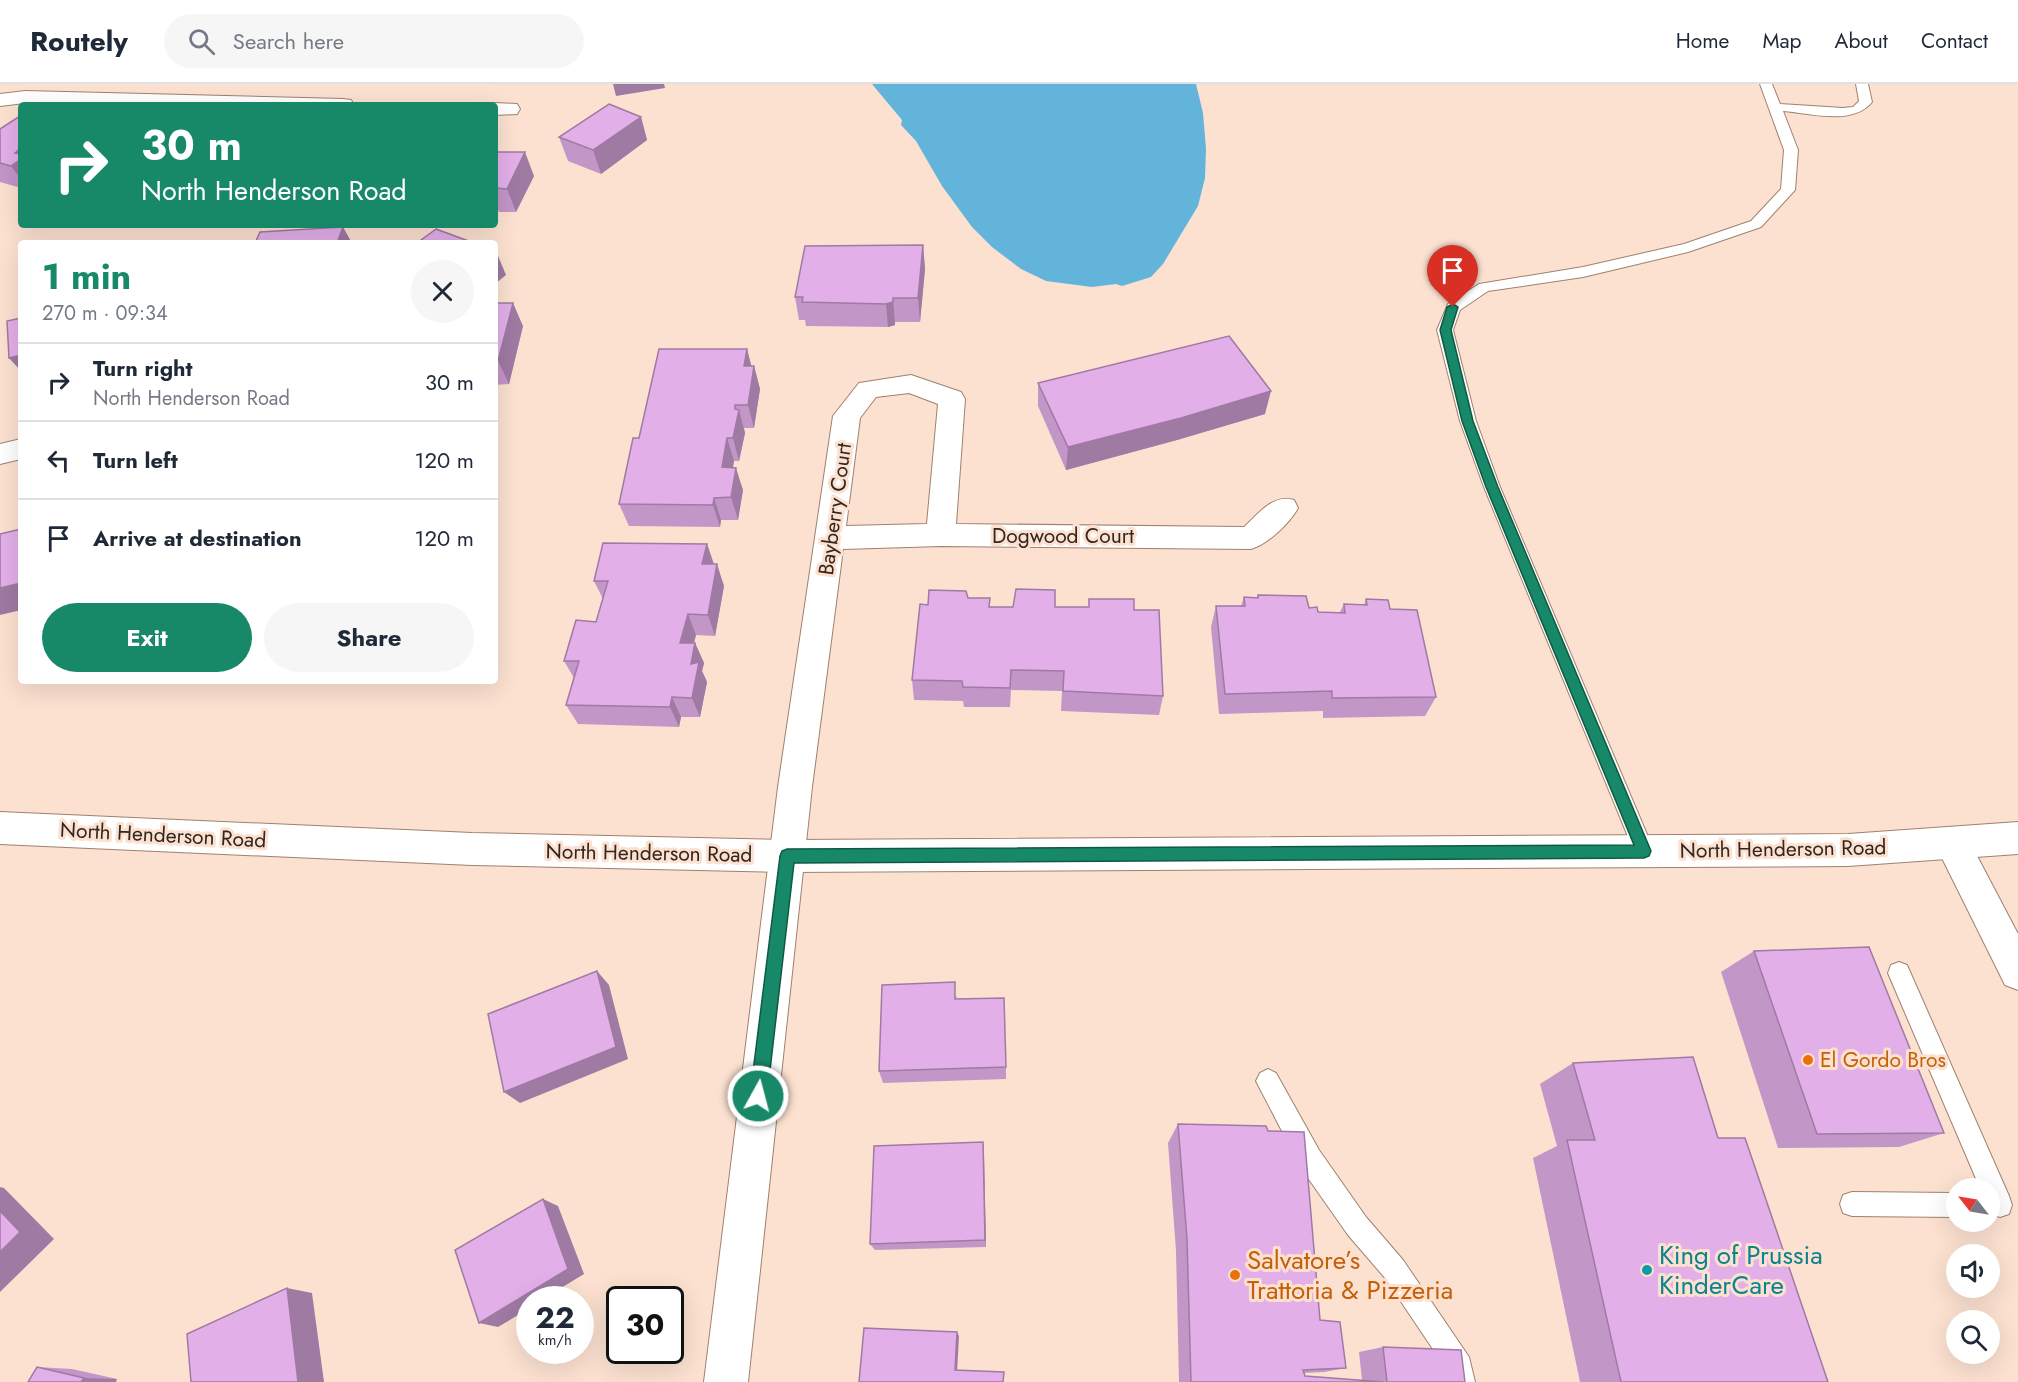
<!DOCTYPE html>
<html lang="en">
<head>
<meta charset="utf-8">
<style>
	:root { --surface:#fff; --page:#f6f6f7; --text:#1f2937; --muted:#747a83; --line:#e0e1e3; --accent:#178969 }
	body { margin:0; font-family:Jost,sans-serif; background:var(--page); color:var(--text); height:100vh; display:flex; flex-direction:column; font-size:22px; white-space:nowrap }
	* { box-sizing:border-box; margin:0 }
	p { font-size:20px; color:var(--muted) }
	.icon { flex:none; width:33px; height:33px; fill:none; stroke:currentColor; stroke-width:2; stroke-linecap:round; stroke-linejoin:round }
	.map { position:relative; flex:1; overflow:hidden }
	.panel { position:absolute; left:18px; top:156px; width:480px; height:444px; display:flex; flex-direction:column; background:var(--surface); border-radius:6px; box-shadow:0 6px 24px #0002 }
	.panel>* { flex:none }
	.banner { position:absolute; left:18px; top:18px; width:480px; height:126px; border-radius:6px; box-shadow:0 6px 24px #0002; background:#178969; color:#fff; overflow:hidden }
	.needle { width:39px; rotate:301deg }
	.buttons { position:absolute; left:1946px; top:1094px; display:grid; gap:12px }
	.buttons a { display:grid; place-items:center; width:54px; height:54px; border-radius:50%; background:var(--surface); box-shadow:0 6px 24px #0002; font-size:30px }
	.speed { position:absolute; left:516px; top:1202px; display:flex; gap:12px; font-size:30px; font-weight:700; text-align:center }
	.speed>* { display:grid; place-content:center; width:78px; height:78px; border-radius:50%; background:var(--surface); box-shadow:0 6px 24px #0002; line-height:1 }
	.speed small { font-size:15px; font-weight:400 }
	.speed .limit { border:3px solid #111; border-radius:9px; background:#fff; color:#111 }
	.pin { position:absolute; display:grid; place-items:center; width:51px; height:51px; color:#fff; margin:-62px -26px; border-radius:50% 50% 50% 0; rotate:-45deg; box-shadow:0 0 6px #0007 }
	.pin .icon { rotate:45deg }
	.me { position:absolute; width:66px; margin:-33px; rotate:7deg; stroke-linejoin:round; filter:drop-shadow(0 0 4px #0008) }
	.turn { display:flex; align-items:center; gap:21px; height:126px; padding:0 24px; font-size:27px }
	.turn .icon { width:78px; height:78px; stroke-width:2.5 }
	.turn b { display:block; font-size:42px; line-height:51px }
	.round { display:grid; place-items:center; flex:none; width:63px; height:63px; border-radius:32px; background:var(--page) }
	.headline { display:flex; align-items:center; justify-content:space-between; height:102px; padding:0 24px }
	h1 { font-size:36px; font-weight:700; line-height:45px; color:var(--accent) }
	.primary-button { display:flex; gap:12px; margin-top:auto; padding:12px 24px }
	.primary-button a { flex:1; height:69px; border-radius:36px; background:var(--accent); color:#fff; font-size:24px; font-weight:700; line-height:69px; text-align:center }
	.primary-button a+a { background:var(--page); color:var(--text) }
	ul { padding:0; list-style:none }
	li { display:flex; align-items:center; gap:18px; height:78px; padding:0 24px; border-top:2px solid var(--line) }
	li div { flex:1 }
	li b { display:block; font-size:22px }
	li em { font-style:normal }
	header { display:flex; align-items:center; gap:36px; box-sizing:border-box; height:84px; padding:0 30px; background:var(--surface); border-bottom:2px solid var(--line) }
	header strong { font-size:28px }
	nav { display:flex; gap:33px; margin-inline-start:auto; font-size:21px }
	.search { width:420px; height:54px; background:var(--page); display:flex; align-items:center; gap:15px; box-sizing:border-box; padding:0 21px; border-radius:33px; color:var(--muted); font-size:22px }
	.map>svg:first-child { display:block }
	.water { fill:#63b4da }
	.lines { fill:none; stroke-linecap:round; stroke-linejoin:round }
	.lane-casing { stroke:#9f816d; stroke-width:2 }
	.street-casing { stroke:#9f816d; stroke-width:2 }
	.secondary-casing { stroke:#9f816d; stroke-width:2 }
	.lane { fill:#fff; fill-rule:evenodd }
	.street { fill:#fff; fill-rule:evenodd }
	.secondary { fill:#fff; fill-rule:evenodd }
	.wall { fill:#c396c8 }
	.shaded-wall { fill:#9f7aa3 }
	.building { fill:#e3afe9; stroke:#9f7aa3; stroke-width:1.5 }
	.route { fill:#178969; stroke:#0f5944; stroke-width:1.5 }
	.food-dot { fill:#e8710a; stroke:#fce1d0; stroke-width:2 }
	.culture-dot { fill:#0f9aa8; stroke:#fce1d0; stroke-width:2 }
	.labels { text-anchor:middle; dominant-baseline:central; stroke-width:6; stroke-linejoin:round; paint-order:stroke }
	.street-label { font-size:21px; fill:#32261e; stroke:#fce1d0 }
	.food-label { font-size:21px; fill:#c56008; stroke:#fce1d0; text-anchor:start }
	.near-culture-label { font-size:26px; fill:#0d838f; stroke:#fce1d0; text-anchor:start }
	.near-food-label { font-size:26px; fill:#c56008; stroke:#fce1d0; text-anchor:start }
</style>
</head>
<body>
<header>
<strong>Routely</strong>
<div class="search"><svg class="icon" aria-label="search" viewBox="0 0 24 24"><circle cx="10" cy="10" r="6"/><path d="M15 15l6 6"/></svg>Search here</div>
<nav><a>Home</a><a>Map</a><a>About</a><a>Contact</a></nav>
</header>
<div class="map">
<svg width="2018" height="1298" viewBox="0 0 2018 1298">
	<rect width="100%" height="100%" fill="#fce1d0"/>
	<polygon class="water" points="872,0 1196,0 1203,29 1206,65 1205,94 1198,122 1163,180 1151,193 1122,202 1116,200 1092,203 1046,197 1021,185 992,163 972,143 942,102 916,57 901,41 902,36"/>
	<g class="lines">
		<defs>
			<g id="lane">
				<path d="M1760,0H1772L1780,20L1843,24L1853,23L1859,17L1856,0H1868L1872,18C1853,42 1810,29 1783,27L1798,66L1795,106L1761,143L1688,168L1583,193L1488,207L1460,226L1453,246L1476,337L1500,403L1654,767L1651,774L1644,776L1637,774L1634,767L1484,403L1460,337L1437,246L1448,220L1479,200L1583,183L1684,160L1751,137L1781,105L1784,66Z"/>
				<polygon points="1899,878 1907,881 2009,1112 2012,1121 2009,1130 2000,1133 1991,1130 1989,1124 1989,1104 1980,1104 1888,889 1891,881"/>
				<polygon points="1268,985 1276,989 1319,1066 1366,1133 1403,1176 1469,1273 1475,1298 1449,1298 1447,1286 1385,1194 1348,1151 1301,1084 1256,997 1260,989"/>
				<polygon points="1852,1108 1956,1109 1956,1133 1852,1132 1843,1129 1840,1120 1843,1111"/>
			</g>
			<g id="street">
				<polygon points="25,7 343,15 351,16 354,21 25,19 0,22 0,10"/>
				<polygon points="495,19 517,20 520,25 517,30 495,31 495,21 487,21"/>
				<path d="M911,291L961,308L965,315L956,440L1244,443C1259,429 1273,410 1294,416L1298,424C1289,440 1268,460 1251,465L941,462L843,465L812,703L748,1298H704L778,703L833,332L859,299ZM909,309L938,320L927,440L846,442L860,334L876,313Z"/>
				<polygon points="21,355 21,375 0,380 0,360"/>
				<polygon points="1953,744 1965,749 2018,850 2018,906 2005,901 1935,760 1941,749"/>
			</g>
			<polygon id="secondary" points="0,728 472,749 787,756 1848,750 2018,738 2018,770 1848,782 787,788 472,781 0,760"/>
		</defs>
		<use href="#lane" class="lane-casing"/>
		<use href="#street" class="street-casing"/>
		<use href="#secondary" class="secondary-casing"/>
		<use href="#lane" class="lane"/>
		<use href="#street" class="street"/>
		<use href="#secondary" class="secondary"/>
	</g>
	<g class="wall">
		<polygon points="21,32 21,104 0,98 0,45"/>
		<polygon points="641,33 647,56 601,90 568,77 559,53"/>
		<polygon points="495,68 534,92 516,128 499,128 495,118"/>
		<polygon points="923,161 925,185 920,238 895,238 895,241 888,243 806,242 805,236 799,236 795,213"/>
		<polygon points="495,220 523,242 509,300 495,301"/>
		<polygon points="747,265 751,282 754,282 760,305 754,344 744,344 745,349 739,377 734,377 733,383 743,406 738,436 721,436 720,443 629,442 619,420 639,354"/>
		<polygon points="1038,299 1265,330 1177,356 1066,386 1038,322"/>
		<polygon points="707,460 714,480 724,502 715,552 696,551 694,559 695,559 704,579 702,587 707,598 700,633 681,633 679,643 578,640 566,621 574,594 564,577 596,538 603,515 594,497"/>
		<polygon points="1258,511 1309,524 1318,528 1340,528 1344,520 1364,521 1366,515 1390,525 1436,613 1425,632 1323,634 1323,627 1219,630 1211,543 1216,522 1241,522 1244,513 1257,514"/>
		<polygon points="968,514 990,514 990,523 1055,523 1134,526 1163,612 1159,631 1061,627 1062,607 1011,606 1010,623 964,623 963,617 914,616 912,596 928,521"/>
		<polygon points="1754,867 1944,1049 1899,1063 1778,1064 1721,888"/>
		<polygon points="957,912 956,915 1006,983 1006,995 883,999 879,987"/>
		<polygon points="1573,979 1718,1054 1828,1298 1580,1298 1533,1074 1557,1062 1540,1000"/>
		<polygon points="1178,1040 1320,1236 1346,1284 1324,1288 1304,1289 1305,1292 1362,1296 1359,1268 1383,1263 1465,1298 1179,1298 1176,1167 1168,1059"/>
		<polygon points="983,1058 986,1163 875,1166 870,1160"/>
		<polygon points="37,1283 72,1285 117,1295 28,1298"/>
	</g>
	<g class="shaded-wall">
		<polygon points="613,0 664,0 665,4 616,12"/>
		<polygon points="641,33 647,56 601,90 593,66"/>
		<polygon points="21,64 21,95 11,82 15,69"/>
		<polygon points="525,68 534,92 516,128 507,105"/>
		<polygon points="343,143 352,159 337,159"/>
		<polygon points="923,161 925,185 920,238 918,214"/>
		<polygon points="496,167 506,191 495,200 495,168"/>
		<polygon points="893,214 895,241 888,243 886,220"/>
		<polygon points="513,219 523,242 509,300 498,277"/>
		<polygon points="747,265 753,288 744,282"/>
		<polygon points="21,271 21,287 9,274"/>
		<polygon points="754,282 760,305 754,344 748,321"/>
		<polygon points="1271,307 1265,330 1177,356 1066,386 1068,363"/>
		<polygon points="735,321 738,331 739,326 745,349 739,377 733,354"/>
		<polygon points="727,354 734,377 729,405 722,383"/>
		<polygon points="736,384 743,406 738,436 731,413"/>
		<polygon points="714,414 721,436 720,443 713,421"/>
		<polygon points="707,460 714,481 702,480"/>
		<polygon points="717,480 724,502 715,552 708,531"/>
		<polygon points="21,499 21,526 0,531 0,504"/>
		<polygon points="688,530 696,551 688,579 680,559"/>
		<polygon points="695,559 704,579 702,587 707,598 700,633 692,614 691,580"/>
		<polygon points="672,613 681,633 679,643 670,623"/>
		<polygon points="597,887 609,901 628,975 520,1019 504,1008"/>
		<polygon points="983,1058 984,1068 986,1163 985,1156"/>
		<polygon points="0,1103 4,1104 54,1155 0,1208"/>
		<polygon points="543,1115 558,1122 584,1190 543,1215 530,1215 530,1224 498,1243 479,1239"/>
		<polygon points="287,1204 312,1209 324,1298 298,1298"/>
		<polygon points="957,1248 959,1252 957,1289 955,1286"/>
		<polygon points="84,1294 117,1295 116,1298 81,1298"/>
	</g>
	<g class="building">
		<polygon points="609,20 641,33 593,66 559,53"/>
		<polygon points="20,32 21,32 21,64 15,69 21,70 21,75 11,82 0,79 0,45"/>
		<polygon points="495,68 525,68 507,105 495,104"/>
		<polygon points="343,143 337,159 255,159 260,148"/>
		<polygon points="436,145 474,159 417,159"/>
		<polygon points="923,161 918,214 893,214 893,218 886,220 802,218 803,213 795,213 805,162"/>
		<polygon points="495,219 513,219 498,277 495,277"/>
		<polygon points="21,234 21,271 9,274 7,237"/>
		<polygon points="1229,252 1271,307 1181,334 1068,363 1038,299"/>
		<polygon points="659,265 747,265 744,282 754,282 748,321 735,321 735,325 739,326 733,354 727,354 722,383 736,384 731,413 714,414 713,421 619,420 633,354 639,354"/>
		<polygon points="21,445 21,499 0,504 0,450"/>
		<polygon points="603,459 707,460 702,480 717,480 708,531 688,530 680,559 695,559 691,580 699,578 692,614 672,613 670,623 566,621 579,577 564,577 576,536 596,538 608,497 594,497"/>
		<polygon points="1016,505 1055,506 1055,523 1089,523 1089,515 1134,515 1134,526 1159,526 1163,612 1063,607 1064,587 1011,586 1010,604 963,603 962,597 912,596 920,520 928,521 929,506 966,507 968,514 990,514 989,523 1013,523"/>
		<polygon points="1258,511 1306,512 1309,524 1317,523 1318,528 1345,529 1344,520 1367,521 1366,515 1388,516 1390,525 1417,526 1436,613 1332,614 1332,607 1225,610 1216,522 1245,522 1244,513 1258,514"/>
		<polygon points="1869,863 1944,1049 1817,1050 1754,867"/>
		<polygon points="597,887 616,963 504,1008 488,930"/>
		<polygon points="955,898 955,915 1004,914 1006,983 879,987 882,901"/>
		<polygon points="1693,973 1718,1054 1745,1054 1828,1298 1621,1298 1567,1056 1595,1056 1573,979"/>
		<polygon points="1178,1040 1266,1042 1268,1047 1304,1048 1320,1236 1340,1238 1346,1284 1303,1286 1305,1292 1384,1298 1191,1298 1187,1155"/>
		<polygon points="983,1058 985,1156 870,1160 874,1062"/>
		<polygon points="543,1115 568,1185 479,1239 455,1166"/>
		<polygon points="0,1127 20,1148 0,1168"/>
		<polygon points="287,1204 298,1298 191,1298 187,1250"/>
		<polygon points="864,1244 957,1248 955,1286 1004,1288 1003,1298 859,1298"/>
		<polygon points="1383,1263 1461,1266 1465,1298 1387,1298"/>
		<polygon points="37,1283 84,1294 81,1298 28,1298"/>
	</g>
	<polygon class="route" points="1453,220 1458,223 1451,246 1473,337 1498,403 1651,767 1649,772 1644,774 794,779 767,1012 764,1018 758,1020 753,1018 750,1012 780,772 782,767 787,765 1634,761 1486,403 1462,337 1440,246 1447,223"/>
	<g class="food-dot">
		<circle cx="1808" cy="976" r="6"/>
		<circle cx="1235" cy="1191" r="6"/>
	</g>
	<circle class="culture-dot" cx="1647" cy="1186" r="6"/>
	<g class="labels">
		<g class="street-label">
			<text transform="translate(835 425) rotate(-82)">Bayberry Court</text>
			<text x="1063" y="452">Dogwood Court</text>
			<text transform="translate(163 751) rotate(3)">North Henderson Road</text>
			<text transform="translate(1783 765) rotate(-1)">North Henderson Road</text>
			<text transform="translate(649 769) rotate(1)">North Henderson Road</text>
		</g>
		<g class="food-label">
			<text x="1820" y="976">El Gordo Bros</text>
		</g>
		<g class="near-culture-label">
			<text x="1659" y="1171">King of Prussia<tspan x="1659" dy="30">KinderCare</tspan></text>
		</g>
		<g class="near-food-label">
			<text x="1247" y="1176">Salvatore’s<tspan x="1247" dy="30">Trattoria &amp; Pizzeria</tspan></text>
		</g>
	</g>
</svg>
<div class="buttons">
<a><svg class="needle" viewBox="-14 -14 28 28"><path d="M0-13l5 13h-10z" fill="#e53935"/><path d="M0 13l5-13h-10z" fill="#747a83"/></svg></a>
<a><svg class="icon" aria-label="sound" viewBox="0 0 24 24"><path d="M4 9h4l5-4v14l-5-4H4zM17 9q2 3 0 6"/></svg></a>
<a><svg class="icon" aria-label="search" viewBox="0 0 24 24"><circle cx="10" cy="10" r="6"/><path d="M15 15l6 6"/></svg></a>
</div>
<div class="speed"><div>22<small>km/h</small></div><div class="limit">30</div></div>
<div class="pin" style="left:1453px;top:223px;background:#d93025"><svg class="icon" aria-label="arrive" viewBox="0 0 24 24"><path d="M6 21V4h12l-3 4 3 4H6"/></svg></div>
<svg class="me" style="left:758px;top:1012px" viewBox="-20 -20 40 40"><circle r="17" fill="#178969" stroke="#fff" stroke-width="3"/><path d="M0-11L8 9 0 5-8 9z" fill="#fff"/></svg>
<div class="banner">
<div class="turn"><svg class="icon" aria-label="right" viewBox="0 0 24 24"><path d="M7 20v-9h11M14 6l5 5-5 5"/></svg><div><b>30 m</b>North Henderson Road</div></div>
</div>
<section class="panel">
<div class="headline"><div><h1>1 min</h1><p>270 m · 09:34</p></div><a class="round"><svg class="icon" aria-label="close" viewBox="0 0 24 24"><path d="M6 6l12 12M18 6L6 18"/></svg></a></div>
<ul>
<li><svg class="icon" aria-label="right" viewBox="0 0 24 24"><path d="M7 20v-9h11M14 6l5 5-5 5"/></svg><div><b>Turn right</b><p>North Henderson Road</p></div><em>30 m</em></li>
<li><svg class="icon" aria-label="left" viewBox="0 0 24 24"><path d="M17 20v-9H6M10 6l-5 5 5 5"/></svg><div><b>Turn left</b></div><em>120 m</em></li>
<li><svg class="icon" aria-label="arrive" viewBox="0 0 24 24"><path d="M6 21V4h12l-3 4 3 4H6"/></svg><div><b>Arrive at destination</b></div><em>120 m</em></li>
</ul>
<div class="primary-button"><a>Exit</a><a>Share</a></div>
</section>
</div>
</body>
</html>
